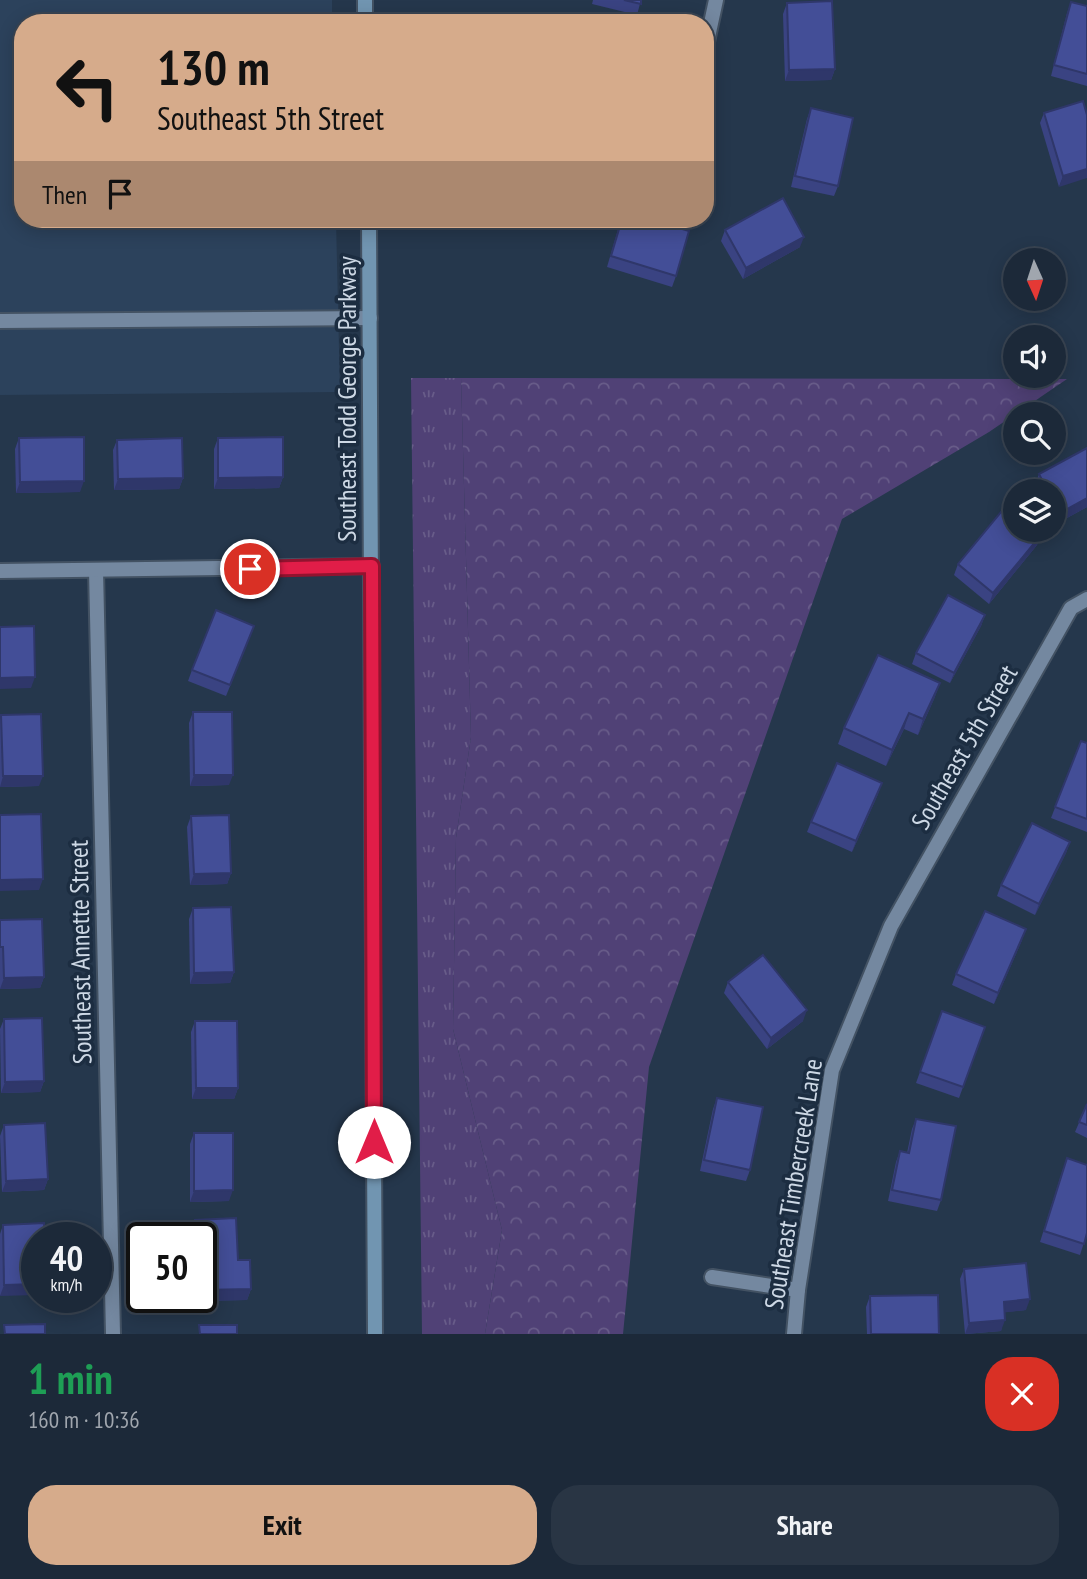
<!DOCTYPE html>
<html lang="en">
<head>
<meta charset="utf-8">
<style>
	:root { --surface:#1c2939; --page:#293544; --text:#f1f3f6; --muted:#a0a6ae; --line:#3a4553; --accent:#d6ab8b }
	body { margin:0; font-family:"PT Sans Narrow",sans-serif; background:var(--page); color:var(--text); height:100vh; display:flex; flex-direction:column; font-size:26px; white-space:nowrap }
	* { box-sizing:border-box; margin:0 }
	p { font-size:23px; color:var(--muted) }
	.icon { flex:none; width:38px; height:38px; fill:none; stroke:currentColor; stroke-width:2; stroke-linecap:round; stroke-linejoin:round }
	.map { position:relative; height:1334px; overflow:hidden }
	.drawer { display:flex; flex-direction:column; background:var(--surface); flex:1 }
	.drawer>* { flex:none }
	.top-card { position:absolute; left:14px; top:14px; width:700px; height:214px; border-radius:28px; box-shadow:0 4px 18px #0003,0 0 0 2px var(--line); background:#d6ab8b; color:#111; overflow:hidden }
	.needle { width:46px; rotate:177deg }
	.tools { position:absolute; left:1003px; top:248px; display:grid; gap:14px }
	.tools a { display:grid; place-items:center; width:63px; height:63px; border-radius:50%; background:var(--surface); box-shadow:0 4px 18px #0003,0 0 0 2px var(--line); font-size:35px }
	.speed { position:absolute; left:21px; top:1222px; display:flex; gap:14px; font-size:35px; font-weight:700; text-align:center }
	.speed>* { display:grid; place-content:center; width:91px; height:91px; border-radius:50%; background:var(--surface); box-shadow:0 4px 18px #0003,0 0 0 2px var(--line); line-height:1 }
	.speed small { font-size:18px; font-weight:400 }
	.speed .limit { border:4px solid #111; border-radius:10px; background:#fff; color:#111 }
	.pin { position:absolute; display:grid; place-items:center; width:60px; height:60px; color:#fff; margin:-30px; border:4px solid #fff; border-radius:50%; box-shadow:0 2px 7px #0007 }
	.me { position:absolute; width:77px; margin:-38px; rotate:0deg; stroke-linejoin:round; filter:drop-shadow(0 0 5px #0008) }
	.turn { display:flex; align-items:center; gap:24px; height:147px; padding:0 28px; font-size:32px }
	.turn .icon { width:91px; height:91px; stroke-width:2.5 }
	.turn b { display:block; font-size:49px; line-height:60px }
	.then { display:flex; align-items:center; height:66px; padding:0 28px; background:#0003; gap:14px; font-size:26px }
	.round { display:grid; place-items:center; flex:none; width:74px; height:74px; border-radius:28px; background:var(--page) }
	.head { display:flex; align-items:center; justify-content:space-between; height:119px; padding:0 28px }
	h1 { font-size:42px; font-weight:700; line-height:52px; color:#1e9e55 }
	.button { display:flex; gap:14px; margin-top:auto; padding:14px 28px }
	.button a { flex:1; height:80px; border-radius:28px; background:var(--accent); color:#111; font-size:28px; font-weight:700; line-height:80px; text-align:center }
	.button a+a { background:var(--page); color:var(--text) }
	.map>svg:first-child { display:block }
	.built { fill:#2c425c }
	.grass { fill:url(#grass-tufts) }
	.forest { fill:url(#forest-crowns) }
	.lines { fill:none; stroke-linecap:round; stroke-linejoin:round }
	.lane-casing { stroke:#435263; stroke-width:18 }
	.street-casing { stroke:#435263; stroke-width:18 }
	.secondary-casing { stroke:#435263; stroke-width:18 }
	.lane { stroke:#7488a0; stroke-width:14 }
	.street { stroke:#7488a0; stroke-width:14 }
	.secondary { stroke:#7195b1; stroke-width:14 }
	.wall { fill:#3a4382 }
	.shaded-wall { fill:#2f376a }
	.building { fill:#434e97; stroke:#2f376a; stroke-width:2 }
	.route-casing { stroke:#92132f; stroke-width:18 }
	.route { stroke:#e11d48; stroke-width:12 }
	.labels { text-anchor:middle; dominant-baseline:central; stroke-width:7; stroke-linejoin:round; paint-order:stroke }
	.street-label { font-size:26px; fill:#cdd8e5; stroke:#1c2d41 }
</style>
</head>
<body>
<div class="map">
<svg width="1087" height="1334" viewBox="0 0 1087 1334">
	<defs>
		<pattern id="grass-tufts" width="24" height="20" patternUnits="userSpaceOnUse" patternTransform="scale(1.75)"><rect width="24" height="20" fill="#504176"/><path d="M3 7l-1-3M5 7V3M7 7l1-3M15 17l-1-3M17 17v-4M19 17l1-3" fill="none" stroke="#685c89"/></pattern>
		<pattern id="forest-crowns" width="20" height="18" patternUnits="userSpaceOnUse" patternTransform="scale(1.75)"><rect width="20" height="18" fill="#504176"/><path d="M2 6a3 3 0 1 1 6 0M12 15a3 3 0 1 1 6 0" fill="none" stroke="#685c89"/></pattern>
	</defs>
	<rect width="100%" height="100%" fill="#25374c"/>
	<polygon class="built" points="0,0 332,0 332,23 23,23 23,219 336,219 340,392 0,395"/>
	<polygon class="grass" points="411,378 461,378 471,737 456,838 453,1029 502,1230 485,1334 422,1334"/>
	<polygon class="forest" points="461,378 1067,379 989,432 842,519 649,1067 623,1334 485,1334 502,1230 453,1029 456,838 471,737"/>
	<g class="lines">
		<defs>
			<polyline id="lane" points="0,321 370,318"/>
			<g id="street">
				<polyline points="705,51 716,0"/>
				<polyline points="96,570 113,1334"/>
				<polyline points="0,571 372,566"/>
				<polyline points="712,1277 798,1290"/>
				<polyline points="794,1334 798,1290 832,1070 891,926 1071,608 1087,599"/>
			</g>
			<g id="secondary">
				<polyline points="365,0 365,23"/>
				<polyline points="369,219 375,1334"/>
			</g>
		</defs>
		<use href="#lane" class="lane-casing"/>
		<use href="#street" class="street-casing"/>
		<use href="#secondary" class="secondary-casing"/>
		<use href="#lane" class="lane"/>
		<use href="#street" class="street"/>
		<use href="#secondary" class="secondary"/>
	</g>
	<g class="wall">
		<polygon points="593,0 641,0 637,15 592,4"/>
		<polygon points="1071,2 1087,6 1087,86 1051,76 1067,13"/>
		<polygon points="787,3 835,69 831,80 785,81 783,14"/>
		<polygon points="811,108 838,186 834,196 791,187 807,119"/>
		<polygon points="1044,113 1087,115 1059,187 1040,123"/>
		<polygon points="621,219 676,276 672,287 607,267"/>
		<polygon points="725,230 800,247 743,279 721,241"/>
		<polygon points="19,438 80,492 16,493 15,449"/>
		<polygon points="218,438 283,477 279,488 214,489 214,449"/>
		<polygon points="117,440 183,478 179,489 114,490 113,450"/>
		<polygon points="1087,448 1087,507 1056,524 1054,519 1054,492 1038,492 1035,485 1039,474"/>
		<polygon points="1041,535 1037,545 989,604 954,575 958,564"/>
		<polygon points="985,615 981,626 950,683 912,664 916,653"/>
		<polygon points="250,637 226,696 188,681 192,670"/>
		<polygon points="940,683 934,699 918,735 904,729 886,766 838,744 844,728"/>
		<polygon points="193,712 229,785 190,786 189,723"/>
		<polygon points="1,715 39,786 0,787 0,718"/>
		<polygon points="1081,741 1087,743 1087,832 1051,818"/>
		<polygon points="878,794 852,852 807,832 811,822"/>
		<polygon points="191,816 231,873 227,884 190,885 187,827"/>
		<polygon points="1070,842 1066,853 1035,915 997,896 1001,885"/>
		<polygon points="193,908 234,972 230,983 190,984 189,919"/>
		<polygon points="0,920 44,977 40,988 0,989"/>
		<polygon points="1022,940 994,1004 952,985 956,974"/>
		<polygon points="728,982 803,1021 767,1049 724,993"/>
		<polygon points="942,1011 985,1027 959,1098 916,1083"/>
		<polygon points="4,1019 44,1081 40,1092 1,1093 0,1029"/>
		<polygon points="195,1021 238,1088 234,1099 192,1099 191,1032"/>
		<polygon points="717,1098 750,1170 746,1181 700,1171 713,1109"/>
		<polygon points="1087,1104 1087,1138 1075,1132"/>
		<polygon points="916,1119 941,1200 937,1211 888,1201 896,1162 900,1151 907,1153 912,1129"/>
		<polygon points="4,1125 48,1179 44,1190 2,1192 0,1136"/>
		<polygon points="194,1133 229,1201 190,1202 190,1144"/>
		<polygon points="1063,1169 1087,1233 1080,1255 1040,1242"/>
		<polygon points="195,1220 238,1260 251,1289 247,1300 194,1301 194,1297 201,1297 201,1237 191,1237 191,1231"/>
		<polygon points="3,1225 45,1237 0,1296 0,1234"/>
		<polygon points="964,1269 1026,1310 1005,1312 1001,1331 965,1334 960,1279"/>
		<polygon points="870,1296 939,1334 867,1334 866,1307"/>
	</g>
	<g class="shaded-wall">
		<polygon points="835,69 831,80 785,81 789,70"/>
		<polygon points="1087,169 1087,178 1059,187 1063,176"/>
		<polygon points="804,237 800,247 743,279 746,268"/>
		<polygon points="283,477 279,488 214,489 218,478"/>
		<polygon points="183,478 179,489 114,490 118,479"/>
		<polygon points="84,481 80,492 16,493 20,482"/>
		<polygon points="1087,498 1087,507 1056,524 1060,513"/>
		<polygon points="1041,535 1037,545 989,604 993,593"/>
		<polygon points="985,615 981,626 950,683 954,673"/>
		<polygon points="35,677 31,688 0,689 0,678"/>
		<polygon points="940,683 934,699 918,735 923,719"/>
		<polygon points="909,713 904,729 886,766 892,750"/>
		<polygon points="194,775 233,775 229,785 190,786"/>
		<polygon points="3,776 43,776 39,786 0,787"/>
		<polygon points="882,783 878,794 852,852 856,841"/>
		<polygon points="1070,842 1066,853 1035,915 1039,904"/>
		<polygon points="231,873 227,884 190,885 194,874"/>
		<polygon points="43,879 39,890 0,891 0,880"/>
		<polygon points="1026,929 1022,940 994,1004 998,993"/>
		<polygon points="234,972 230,983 190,984 194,973"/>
		<polygon points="44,977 40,988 0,989 4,978"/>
		<polygon points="807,1010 803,1021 767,1049 771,1038"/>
		<polygon points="44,1081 40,1092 1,1093 5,1082"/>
		<polygon points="196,1088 238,1088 234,1099 192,1099"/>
		<polygon points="48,1179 44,1190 2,1192 6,1181"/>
		<polygon points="233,1190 229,1201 190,1202 194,1191"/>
		<polygon points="37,1284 37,1295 0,1296 4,1285"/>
		<polygon points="251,1289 247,1300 194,1301 195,1297 201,1297 201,1290"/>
		<polygon points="1030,1299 1026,1310 1000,1313 1004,1302"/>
		<polygon points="1005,1320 1001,1331 965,1334 969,1323"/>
	</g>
	<g class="building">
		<polygon points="624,0 641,0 641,4"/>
		<polygon points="832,1 835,69 789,70 787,3"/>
		<polygon points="1071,2 1087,6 1087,74 1054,65"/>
		<polygon points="573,18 590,23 572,23"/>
		<polygon points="1083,101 1087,115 1087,169 1063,176 1044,113"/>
		<polygon points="811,108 853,118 838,186 795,176"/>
		<polygon points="783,198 804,237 746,268 725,230"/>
		<polygon points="622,219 649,219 689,231 676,276 611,256"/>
		<polygon points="84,437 84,481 20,482 19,438"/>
		<polygon points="283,437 283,477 218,478 218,438"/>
		<polygon points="182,438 183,478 118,479 117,440"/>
		<polygon points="1087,448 1087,498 1060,513 1054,501 1054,492 1048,492 1039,474"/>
		<polygon points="1006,506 1015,513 1015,530 1036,530 1041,535 993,593 958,564"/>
		<polygon points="948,595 985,615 954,673 916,653"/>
		<polygon points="216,610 254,626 230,685 192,670"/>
		<polygon points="34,626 35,677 0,678 0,627"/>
		<polygon points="878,655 940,683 923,719 909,713 892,750 844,728"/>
		<polygon points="193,712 232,712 233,775 194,775"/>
		<polygon points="41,714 43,776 3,776 1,715"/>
		<polygon points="1081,741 1087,743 1087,819 1055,807"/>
		<polygon points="837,763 882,783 856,841 811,822"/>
		<polygon points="41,814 43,879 0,880 0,815"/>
		<polygon points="229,815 231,873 194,874 191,816"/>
		<polygon points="1032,823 1070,842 1039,904 1001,885"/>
		<polygon points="231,907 234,972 194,973 193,908"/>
		<polygon points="985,911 1026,929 998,993 956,974"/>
		<polygon points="42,919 44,977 4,978 3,947 0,947 0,920"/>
		<polygon points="763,955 807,1010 771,1038 728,982"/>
		<polygon points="942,1011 985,1027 963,1087 920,1072"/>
		<polygon points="42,1018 44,1081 5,1082 4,1019"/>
		<polygon points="195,1021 237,1021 238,1088 196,1088"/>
		<polygon points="717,1098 763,1107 750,1170 704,1160"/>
		<polygon points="1087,1104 1087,1125 1079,1122"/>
		<polygon points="916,1119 956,1126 941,1200 892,1190 900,1151 909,1153"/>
		<polygon points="45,1123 48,1179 6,1181 4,1125"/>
		<polygon points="194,1133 233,1133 233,1190 194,1191"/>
		<polygon points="1067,1158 1087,1165 1087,1233 1084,1244 1044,1231"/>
		<polygon points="236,1218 238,1260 250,1260 251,1289 201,1290 201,1237 196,1237 195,1220"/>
		<polygon points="44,1223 45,1237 37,1237 37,1284 4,1285 3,1225"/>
		<polygon points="1026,1263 1030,1299 1004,1302 1005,1320 969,1323 964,1269"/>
		<polygon points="938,1295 939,1334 871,1334 870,1296"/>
		<polygon points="45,1324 45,1334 5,1334 4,1325"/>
		<polygon points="199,1325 237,1325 237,1334 200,1334"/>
	</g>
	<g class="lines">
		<defs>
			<polyline id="route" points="250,569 372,566 374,1142"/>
		</defs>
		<use href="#route" class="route-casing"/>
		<use href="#route" class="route"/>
	</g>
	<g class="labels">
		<g class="street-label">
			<text transform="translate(346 399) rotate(-90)">Southeast Todd George Parkway</text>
			<text transform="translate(964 747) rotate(-60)">Southeast 5th Street</text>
			<text transform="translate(80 952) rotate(-91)">Southeast Annette Street</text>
			<text transform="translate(793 1184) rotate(-81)">Southeast Timbercreek Lane</text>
		</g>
	</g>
</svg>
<div class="tools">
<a><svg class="needle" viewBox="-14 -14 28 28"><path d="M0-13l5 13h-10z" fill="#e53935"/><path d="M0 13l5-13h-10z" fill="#a0a6ae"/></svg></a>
<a><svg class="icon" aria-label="sound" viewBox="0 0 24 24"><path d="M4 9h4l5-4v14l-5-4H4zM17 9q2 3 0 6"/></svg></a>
<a><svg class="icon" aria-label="search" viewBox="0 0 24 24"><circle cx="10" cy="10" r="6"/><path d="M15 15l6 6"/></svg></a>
<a><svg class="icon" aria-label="layers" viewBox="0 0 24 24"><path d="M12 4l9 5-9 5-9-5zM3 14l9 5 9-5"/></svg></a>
</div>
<div class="speed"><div>40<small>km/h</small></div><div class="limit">50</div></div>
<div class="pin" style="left:250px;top:569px;background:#d93025"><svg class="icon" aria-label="arrive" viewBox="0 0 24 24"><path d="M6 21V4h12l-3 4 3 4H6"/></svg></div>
<svg class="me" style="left:374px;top:1142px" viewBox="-20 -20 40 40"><circle r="19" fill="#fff"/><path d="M0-13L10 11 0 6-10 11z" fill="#e11d48"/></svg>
<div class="top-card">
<div class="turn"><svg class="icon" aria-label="left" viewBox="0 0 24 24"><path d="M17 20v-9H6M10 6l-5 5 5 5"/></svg><div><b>130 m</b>Southeast 5th Street</div></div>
<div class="then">Then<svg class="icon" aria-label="arrive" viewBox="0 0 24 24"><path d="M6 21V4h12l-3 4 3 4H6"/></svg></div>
</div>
</div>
<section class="drawer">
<div class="head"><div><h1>1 min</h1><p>160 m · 10:36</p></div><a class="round" style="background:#d93025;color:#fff"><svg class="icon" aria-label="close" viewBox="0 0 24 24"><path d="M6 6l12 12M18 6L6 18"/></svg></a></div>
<div class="button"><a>Exit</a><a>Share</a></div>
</section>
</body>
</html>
